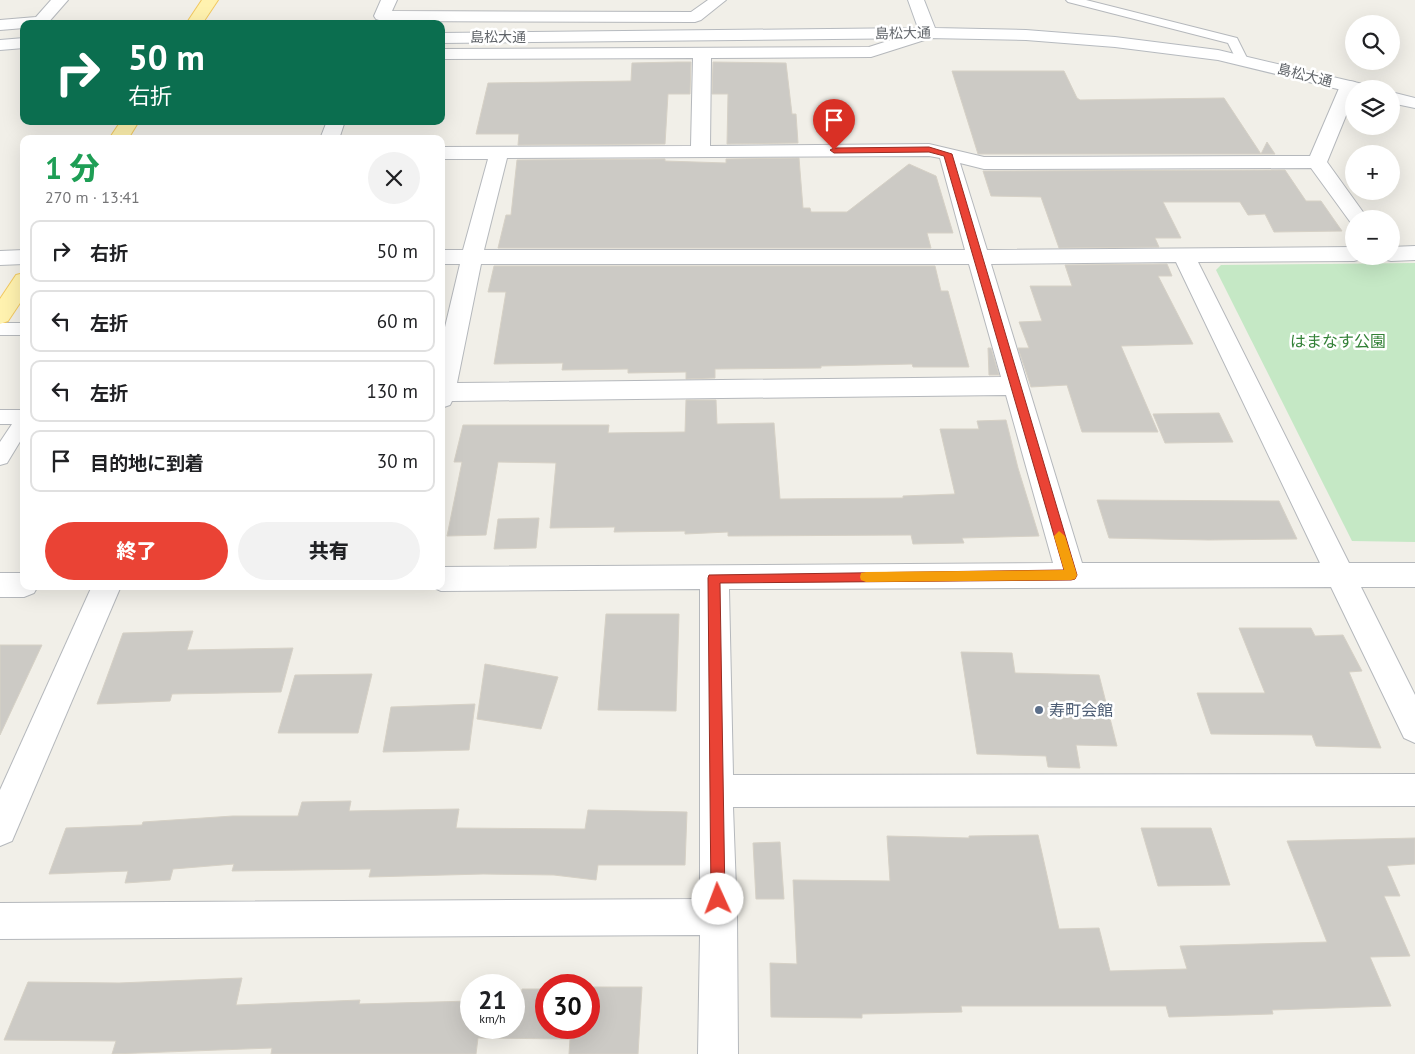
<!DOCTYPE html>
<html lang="ja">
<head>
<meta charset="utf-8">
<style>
	:root { --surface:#fff; --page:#f2f2f2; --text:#202124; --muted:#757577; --line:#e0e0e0; --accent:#ea4335 }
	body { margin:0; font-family:"PT Sans","Noto Sans JP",sans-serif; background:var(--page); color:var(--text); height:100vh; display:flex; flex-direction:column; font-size:19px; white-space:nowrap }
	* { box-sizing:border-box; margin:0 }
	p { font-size:16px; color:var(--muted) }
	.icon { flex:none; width:28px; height:28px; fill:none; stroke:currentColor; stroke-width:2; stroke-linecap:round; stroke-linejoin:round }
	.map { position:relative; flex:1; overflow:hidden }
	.sheet { position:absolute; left:20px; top:135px; width:425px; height:455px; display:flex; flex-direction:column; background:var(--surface); border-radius:10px; box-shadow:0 5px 20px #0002 }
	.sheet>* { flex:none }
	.banner { position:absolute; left:20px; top:20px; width:425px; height:105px; border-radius:10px; box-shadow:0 5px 20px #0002; background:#0b6e4f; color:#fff; overflow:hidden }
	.buttons { position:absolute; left:1345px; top:15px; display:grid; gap:10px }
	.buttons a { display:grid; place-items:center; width:55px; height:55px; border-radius:50%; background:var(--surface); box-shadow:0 5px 20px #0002; font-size:25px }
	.speed { position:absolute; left:460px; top:974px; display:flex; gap:10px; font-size:25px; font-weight:700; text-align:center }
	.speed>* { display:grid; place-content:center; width:65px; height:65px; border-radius:50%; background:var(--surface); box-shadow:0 5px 20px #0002; line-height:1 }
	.speed small { font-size:12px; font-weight:400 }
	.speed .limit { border:8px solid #d22; background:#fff; color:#111 }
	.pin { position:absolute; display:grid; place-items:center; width:42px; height:42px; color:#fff; margin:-51px -21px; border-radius:50% 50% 50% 0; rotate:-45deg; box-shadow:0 0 5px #0007 }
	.pin .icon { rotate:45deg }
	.me { position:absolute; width:55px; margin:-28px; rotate:358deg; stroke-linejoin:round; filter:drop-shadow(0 0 4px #0008) }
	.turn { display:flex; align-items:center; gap:18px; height:105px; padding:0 25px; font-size:22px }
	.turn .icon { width:65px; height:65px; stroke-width:2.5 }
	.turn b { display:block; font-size:35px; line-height:42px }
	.round { display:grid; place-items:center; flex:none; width:52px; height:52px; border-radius:26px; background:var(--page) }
	.headline { display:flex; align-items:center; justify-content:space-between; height:85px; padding:0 25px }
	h1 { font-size:30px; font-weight:800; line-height:38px; color:#1e9e55 }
	.action { display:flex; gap:10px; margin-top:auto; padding:10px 25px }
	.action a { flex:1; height:58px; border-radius:30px; background:var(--accent); color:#fff; font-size:20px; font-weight:800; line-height:58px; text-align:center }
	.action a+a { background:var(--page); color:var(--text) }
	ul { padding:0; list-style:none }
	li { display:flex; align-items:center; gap:15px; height:62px; margin:0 10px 8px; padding:0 15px; border:2px solid var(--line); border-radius:10px }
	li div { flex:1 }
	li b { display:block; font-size:19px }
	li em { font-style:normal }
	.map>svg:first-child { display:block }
	.green { fill:#c5e8c5 }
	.building { fill:#cccac5; stroke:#d6d1c6 }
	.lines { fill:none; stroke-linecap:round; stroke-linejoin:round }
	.lane-casing { stroke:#b5b8bc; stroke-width:2 }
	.street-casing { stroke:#b5b8bc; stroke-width:2 }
	.secondary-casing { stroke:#b6babf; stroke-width:2 }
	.primary-casing { stroke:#f2c960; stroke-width:2 }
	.lane { fill:#fff; fill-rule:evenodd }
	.street { fill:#fff; fill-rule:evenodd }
	.secondary { fill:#fff; fill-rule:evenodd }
	.primary { fill:#fff2af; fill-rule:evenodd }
	.route { fill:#ea4335; stroke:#982c22 }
	.slow { fill:#f59e0b }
	.service-dot { fill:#5c6f8a; stroke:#fff; stroke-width:2 }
	.labels { text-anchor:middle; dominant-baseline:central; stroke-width:5; stroke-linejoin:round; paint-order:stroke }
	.far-street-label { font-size:14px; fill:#5f6368; stroke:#fff }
	.park-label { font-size:16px; fill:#348238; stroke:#fff }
	.service-label { font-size:16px; fill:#4e5e75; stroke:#fff; text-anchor:start }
</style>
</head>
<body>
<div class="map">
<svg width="1415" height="1054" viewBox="0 0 1415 1054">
	<rect width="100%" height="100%" fill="#f1efe8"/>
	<polygon class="green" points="1415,263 1415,542 1352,541 1216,270 1221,265"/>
	<g class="building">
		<polygon points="678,62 691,62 690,94 668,94 665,144 518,145 519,134 476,134 488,83 631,81 632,63"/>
		<polygon points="713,62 786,63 792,114 796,114 798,143 727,144 728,94 712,94"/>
		<polygon points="952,71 1064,71 1077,98 1080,100 1224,98 1261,154 1267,142 1275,154 978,154"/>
		<polygon points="799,158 803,208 810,208 811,212 847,212 909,164 936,176 953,233 927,233 931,248 498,248 506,215 511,215 517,160 665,159 665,161 726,163 726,159"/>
		<polygon points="1285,170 1306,201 1321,201 1342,231 1274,232 1265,214 1248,215 1240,202 1163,202 1181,238 1155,238 1159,247 1059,248 1041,197 991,196 983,171"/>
		<polygon points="1167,264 1172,276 1158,276 1193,344 1121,346 1158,432 1082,432 1067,385 1031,387 1018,348 1029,348 1019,322 1042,321 1030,286 1072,286 1065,265"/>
		<polygon points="494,266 935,266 941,291 948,291 969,367 913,367 912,364 821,366 821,368 715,369 715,378 686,379 686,372 628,373 628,369 562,370 563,363 494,364 506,292 488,292"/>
		<polygon points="988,348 991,348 999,375 989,375"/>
		<polygon points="686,400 716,400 717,424 774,423 780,499 903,498 903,496 955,494 940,429 979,429 977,421 1006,420 1018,468 1039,536 962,538 964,543 913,544 911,535 728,536 728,532 685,534 685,531 614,532 615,527 550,528 556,463 498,462 486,535 447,536 462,462 454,462 463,425 609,425 608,433 685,432"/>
		<polygon points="1219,413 1233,442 1165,443 1153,414"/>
		<polygon points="1097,500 1279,501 1297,539 1209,540 1109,538"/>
		<polygon points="539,518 536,548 494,549 498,519"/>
		<polygon points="606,614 679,614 676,711 598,710"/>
		<polygon points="1239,628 1311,628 1315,636 1343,635 1362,671 1349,672 1381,748 1316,746 1312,735 1211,734 1197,693 1265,693"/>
		<polygon points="193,631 187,650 293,648 281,692 172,694 170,701 97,704 123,633"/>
		<polygon points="0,645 42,645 0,735"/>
		<polygon points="961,652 1012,653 1015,673 1099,675 1117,746 1076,745 1080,768 1048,767 1046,756 977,754"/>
		<polygon points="485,664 558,677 541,729 477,719"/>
		<polygon points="372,674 358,733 278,733 295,675"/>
		<polygon points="475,704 469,750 383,752 391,707"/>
		<polygon points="351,801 349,811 459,809 456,828 585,829 588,810 687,812 685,865 598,865 596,880 554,875 483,874 369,877 371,869 232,871 234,864 173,869 170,880 125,883 128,871 49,874 66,828 142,825 143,822 233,816 298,816 302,802"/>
		<polygon points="1141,828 1211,828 1230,885 1158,886"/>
		<polygon points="1038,835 1059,929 1099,928 1110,971 1187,969 1180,946 1327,942 1287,841 1415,838 1415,864 1387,866 1400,896 1384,896 1410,956 1370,957 1391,1006 1272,1010 1273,1014 1169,1017 1166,1006 961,1006 962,1012 862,1014 862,1018 771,1017 770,963 797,964 793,880 890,881 887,836 969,838 969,836"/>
		<polygon points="780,842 784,899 756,899 753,843"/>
		<polygon points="242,978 236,1005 360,1000 359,1004 471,1001 471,1028 514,1028 514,999 521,999 522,989 546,989 546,1028 589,1028 589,987 642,987 638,1054 569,1054 570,1039 478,1038 476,1054 271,1054 272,1048 112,1054 116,1041 4,1040 28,982 119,983"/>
	</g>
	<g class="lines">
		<defs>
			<g id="lane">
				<polygon points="1066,0 1086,0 1237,38 1248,60 1242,64 1238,63 1228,43 1068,2"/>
				<rect x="0" y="323" width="24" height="12"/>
				<polygon points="0,410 24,410 24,435 7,463 0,465 0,442 12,424 0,424"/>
			</g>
			<g id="street">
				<polygon points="51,0 68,0 47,24 24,24 24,28 0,30 0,20 36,17"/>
				<polygon points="381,0 397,0 392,11 691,12 708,0 726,0 701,20 695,22 382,21 376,19 374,16"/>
				<path d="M928,28L934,29L936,33L934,37L871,57L711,58L710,146L929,144L984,157L1310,156L1340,86L1343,82L1349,81L1355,82L1358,86L1357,89H1354V96L1327,162L1368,219H1354V224L1351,223L1311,168L984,169L960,163L987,250L1354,247V256H1363L1362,259L1354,261L1198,262L1349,563H1415V587H1361L1415,695V743L1404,738L1331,587L729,589L733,775L1415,774V806L733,807L737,917L738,1054H698L700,935L0,939V903L700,899V589L441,591L430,586H441V567L1053,563L1006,395L452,401L450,405L441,408V344L460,264H441V250H463L488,159H441V147L691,146L693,58L441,59V49L869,47ZM929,156L940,158L965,250H484L507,158ZM1176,262L1320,563H1082L991,264ZM481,264H969L1001,377L457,383Z"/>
				<polygon points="327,121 345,121 339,139 320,139"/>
				<polygon points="1415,246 1415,260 1391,261 1383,259 1382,256 1391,256 1391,247"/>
				<polygon points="24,250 24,264 0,265 0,251"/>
				<polygon points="0,573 24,573 24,586 38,586 34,593 24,597 0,597"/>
				<polygon points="92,586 121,586 12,841 0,846 0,790"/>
			</g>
			<g id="secondary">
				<polygon points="908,0 924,0 935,28 1026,30 1115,37 1218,50 1367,85 1370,89 1354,89 1354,93 1218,60 1115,47 1026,40 928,38 441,43 441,33 918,28"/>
				<polygon points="24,38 24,48 0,50 0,40"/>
				<polygon points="1391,92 1415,98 1415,108 1391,103"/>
			</g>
			<g id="primary">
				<polygon points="202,0 218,0 202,24 186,24"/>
				<polygon points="121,121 139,121 128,139 109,139"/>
				<polygon points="24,273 24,297 8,321 0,324 0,299 16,275"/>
			</g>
		</defs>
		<use href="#lane" class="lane-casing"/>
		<use href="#street" class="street-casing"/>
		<use href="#secondary" class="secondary-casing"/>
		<use href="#primary" class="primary-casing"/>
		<use href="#lane" class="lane"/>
		<use href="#street" class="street"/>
		<use href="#secondary" class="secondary"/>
		<use href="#primary" class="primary"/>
	</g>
	<polygon class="route" points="929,147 952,154 1077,575 1075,579 1071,580 720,583 725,899 723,904 718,906 713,904 711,899 708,578 709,575 1064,570 944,156 929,152 834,153 830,150 834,148"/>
	<polygon class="slow" points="1059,531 1065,536 1077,575 1075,579 1071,580 866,582 861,580 860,577 861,573 866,572 1064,570 1054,536"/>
	<circle class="service-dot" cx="1039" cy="710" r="5"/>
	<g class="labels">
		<g class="far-street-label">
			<text transform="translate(903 33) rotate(-1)">島松大通</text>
			<text x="498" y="37">島松大通</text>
			<text transform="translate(1305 75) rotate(14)">島松大通</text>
		</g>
		<g class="park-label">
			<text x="1338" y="341">はまなす公園</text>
		</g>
		<g class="service-label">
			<text x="1049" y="710">寿町会館</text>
		</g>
	</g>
</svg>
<div class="buttons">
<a><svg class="icon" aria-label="search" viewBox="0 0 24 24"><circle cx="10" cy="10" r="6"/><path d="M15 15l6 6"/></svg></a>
<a><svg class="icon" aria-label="layers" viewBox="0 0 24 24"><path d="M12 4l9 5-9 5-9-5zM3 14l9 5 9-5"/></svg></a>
<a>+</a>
<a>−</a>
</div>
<div class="speed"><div>21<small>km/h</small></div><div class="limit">30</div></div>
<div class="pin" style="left:834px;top:150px;background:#d93025"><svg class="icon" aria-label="arrive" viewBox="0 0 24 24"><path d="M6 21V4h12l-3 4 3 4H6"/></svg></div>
<svg class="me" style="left:718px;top:899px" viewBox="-20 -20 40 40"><circle r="19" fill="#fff"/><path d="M0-13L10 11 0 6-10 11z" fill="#ea4335"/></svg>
<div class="banner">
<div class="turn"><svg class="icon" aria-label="right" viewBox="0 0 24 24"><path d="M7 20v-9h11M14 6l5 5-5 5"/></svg><div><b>50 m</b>右折</div></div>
</div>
<section class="sheet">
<div class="headline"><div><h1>1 分</h1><p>270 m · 13:41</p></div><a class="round"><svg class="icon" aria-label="close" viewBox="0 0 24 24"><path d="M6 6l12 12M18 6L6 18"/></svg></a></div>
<ul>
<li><svg class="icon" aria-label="right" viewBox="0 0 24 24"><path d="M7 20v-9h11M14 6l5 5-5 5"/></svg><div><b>右折</b></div><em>50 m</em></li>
<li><svg class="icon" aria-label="left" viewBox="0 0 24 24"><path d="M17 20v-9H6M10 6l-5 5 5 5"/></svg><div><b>左折</b></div><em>60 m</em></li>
<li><svg class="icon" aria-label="left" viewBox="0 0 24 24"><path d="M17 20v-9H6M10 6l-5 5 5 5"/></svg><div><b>左折</b></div><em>130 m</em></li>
<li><svg class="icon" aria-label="arrive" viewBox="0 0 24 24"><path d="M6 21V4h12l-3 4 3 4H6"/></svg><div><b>目的地に到着</b></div><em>30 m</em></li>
</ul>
<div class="action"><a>終了</a><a>共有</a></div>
</section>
</div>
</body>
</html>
